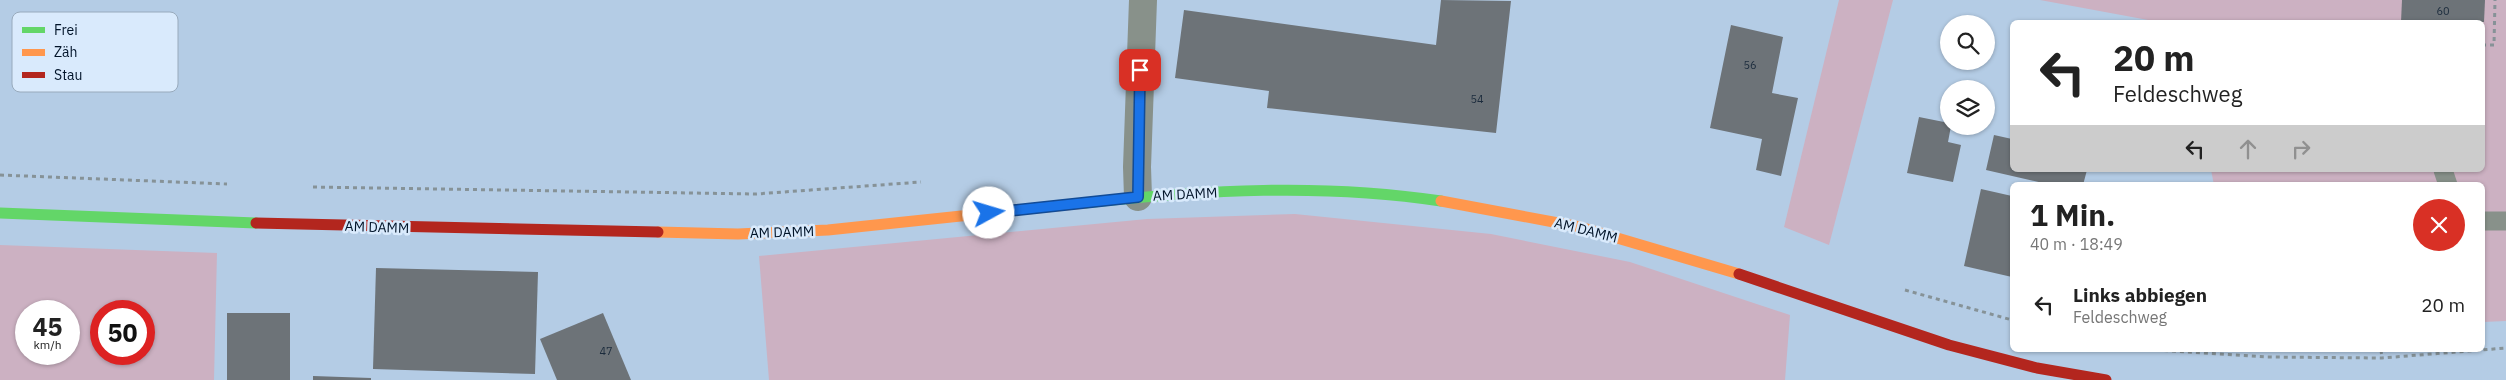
<!DOCTYPE html>
<html lang="de">
<head>
<meta charset="utf-8">
<style>
	:root { --surface:#fff; --page:#f2f2f2; --text:#222; --muted:#767676 }
	body { margin:0; font-family:"IBM Plex Sans",sans-serif; background:var(--page); color:var(--text); height:100vh; display:flex; flex-direction:column; font-size:19px; white-space:nowrap }
	* { box-sizing:border-box; margin:0 }
	p { font-size:16px; color:var(--muted) }
	.icon { flex:none; width:28px; height:28px; fill:none; stroke:currentColor; stroke-width:2; stroke-linecap:round; stroke-linejoin:round }
	.map { position:relative; flex:1; overflow:hidden }
	.drawer { position:absolute; left:2010px; top:182px; width:475px; height:170px; display:flex; flex-direction:column; background:var(--surface); border-radius:8px; box-shadow:0 1px 4px #0004 }
	.drawer>* { flex:none }
	.guide { position:absolute; left:2010px; top:20px; width:475px; height:152px; border-radius:8px; box-shadow:0 1px 4px #0004; background:#fff; color:var(--text); overflow:hidden }
	.tools { position:absolute; left:1940px; top:15px; display:grid; gap:10px }
	.tools a { display:grid; place-items:center; width:55px; height:55px; border-radius:50%; background:var(--surface); box-shadow:0 1px 4px #0004; font-size:25px }
	.speed { position:absolute; left:15px; top:300px; display:flex; gap:10px; font-size:25px; font-weight:700; text-align:center }
	.speed>* { display:grid; place-content:center; width:65px; height:65px; border-radius:50%; background:var(--surface); box-shadow:0 1px 4px #0004; line-height:1 }
	.speed small { font-size:12px; font-weight:400 }
	.speed .limit { border:8px solid #d22; background:#fff; color:#111 }
	.pin { position:absolute; display:grid; place-items:center; width:42px; height:42px; color:#fff; margin:-21px; border-radius:10px; box-shadow:0 2px 8px #0006 }
	.me { position:absolute; width:55px; margin:-28px; rotate:84deg; stroke-linejoin:round; filter:drop-shadow(0 0 4px #0008) }
	.turn { display:flex; align-items:center; gap:18px; height:105px; padding:0 20px; font-size:22px }
	.turn .icon { width:65px; height:65px; stroke-width:2.5 }
	.turn b { display:block; font-size:35px; line-height:42px }
	.lanes { display:flex; align-items:center; height:48px; padding:0 20px; background:#0003; justify-content:center; gap:25px; direction:ltr }
	.lanes .off { opacity:.35 }
	.round { display:grid; place-items:center; flex:none; width:52px; height:52px; border-radius:26px; background:var(--page) }
	.head { display:flex; align-items:center; justify-content:space-between; height:85px; padding:0 20px }
	h1 { font-size:30px; font-weight:700; line-height:38px }
	ul { padding:0; list-style:none }
	li { display:flex; align-items:center; gap:15px; height:75px; padding:0 20px }
	li div { flex:1 }
	li b { display:block; font-size:19px }
	li em { font-style:normal }
	.map>svg:first-child { display:block }
	.green { fill:#ccb1c2; fill-rule:evenodd }
	.building { fill:#6d7378 }
	.lines { fill:none; stroke-linecap:round; stroke-linejoin:round }
	.path { stroke:#869297; stroke-width:3; stroke-dasharray:4 4; stroke-linecap:butt }
	.lane { stroke:#88918a; stroke-width:19 }
	.street { stroke:#88918a; stroke-width:28 }
	.fast { stroke:#63d668; stroke-width:11 }
	.slow { stroke:#ff974d; stroke-width:11 }
	.jam { stroke:#b3261e; stroke-width:11 }
	.route-casing { stroke:#114b97; stroke-width:12 }
	.route { stroke:#1a73e8; stroke-width:9 }
	.labels { text-anchor:middle; dominant-baseline:central; stroke-width:5; stroke-linejoin:round; paint-order:stroke }
	.number-label { font-size:11px; fill:#1b2b3c }
	.street-label { font-size:14px; fill:#001328; stroke:#d9eafc }
	.key { fill:#d9eafc; stroke:#98aabc; stroke-width:1 }
	.key-label { font-size:14px; fill:#001328 }
</style>
</head>
<body>
<div class="map">
<svg width="2506" height="380" viewBox="0 0 2506 380">
	<rect width="100%" height="100%" fill="#b4cce5"/>
	<g class="green">
		<polygon points="1839,0 1893,0 1829,245 1784,227"/>
		<polygon points="2040,0 2506,0 2506,321 2483,322 2482,185 2214,185 2211,170 2482,170 2482,22 2159,22"/>
		<polygon points="1295,214 1491,234 1630,262 1790,315 1785,380 769,380 759,256 1147,219"/>
		<path d="M0,245L217,253L214,380H0ZM69,311V354H26V311ZM144,311V354H101V311Z"/>
	</g>
	<g class="building">
		<polygon points="1441,0 1511,1 1496,133 1267,108 1269,91 1175,78 1184,10 1436,45"/>
		<polygon points="2402,0 2485,0 2484,22 2401,22"/>
		<polygon points="1731,25 1783,37 1772,93 1798,98 1781,176 1756,170 1762,139 1710,128"/>
		<polygon points="1919,117 1949,123 1949,126 1951,126 1948,142 1961,145 1953,182 1907,173"/>
		<polygon points="1994,135 2012,139 2012,170 2087,170 2083,185 2052,185 1986,170"/>
		<polygon points="1981,189 2012,196 2012,277 1964,266"/>
		<polygon points="376,268 538,272 535,374 373,369"/>
		<rect x="227" y="313" width="63" height="67"/>
		<polygon points="603,313 631,380 557,380 540,339"/>
		<polygon points="313,376 371,378 371,380 313,380"/>
	</g>
	<g class="lines">
		<g class="path">
			<polyline points="2482,45 2494,45 2495,0"/>
			<polyline points="0,175 227,184"/>
			<polyline points="313,187 756,194 921,182"/>
			<polyline points="1905,290 2012,320"/>
			<polyline points="2156,350 2267,357 2382,358 2506,348"/>
			<polyline points="2381,350 2382,358"/>
		</g>
		<g class="lane">
			<polyline points="2443,170 2448,185"/>
			<polyline points="2482,221 2506,221"/>
		</g>
		<polyline class="street" points="1138,197 1137,167 1143,0"/>
		<g class="fast">
			<path d="M1085,203C1204,190 1323,183 1441,201"/>
			<polyline points="0,213 256,223"/>
		</g>
		<g class="slow">
			<polyline points="1441,201 1580,227 1739,274"/>
			<polyline points="658,232 738,234 828,230 1085,203"/>
		</g>
		<g class="jam">
			<polyline points="256,223 658,232"/>
			<polyline points="1739,274 1949,345 2037,368 2106,380"/>
		</g>
	</g>
	<g class="lines">
		<defs>
			<polyline id="route" points="989,213 1138,197 1140,70"/>
		</defs>
		<use href="#route" class="route-casing"/>
		<use href="#route" class="route"/>
	</g>
	<g class="labels">
		<g class="number-label">
			<text x="2443" y="11">60</text>
			<text x="1750" y="65">56</text>
			<text x="1477" y="99">54</text>
			<text x="606" y="351">47</text>
		</g>
		<g class="street-label">
			<text transform="translate(1185 194) rotate(-3)">AM DAMM</text>
			<text transform="translate(377 227) rotate(2)">AM DAMM</text>
			<text transform="translate(1586 230) rotate(14)">AM DAMM</text>
			<text transform="translate(782 232) rotate(-2)">AM DAMM</text>
		</g>
	</g>
	<rect x="12" y="12" width="166" height="80" rx="8" class="key"/>
	<rect x="22" y="27" width="23" height="6" fill="#63d668"/>
	<rect x="22" y="49" width="23" height="7" fill="#ff974d"/>
	<rect x="22" y="72" width="23" height="6" fill="#b3261e"/>
	<g class="key-label">
		<text x="54" y="35">Frei</text>
		<text x="54" y="57">Zäh</text>
		<text x="54" y="80">Stau</text>
	</g>
</svg>
<div class="tools">
<a><svg class="icon" aria-label="search" viewBox="0 0 24 24"><circle cx="10" cy="10" r="6"/><path d="M15 15l6 6"/></svg></a>
<a><svg class="icon" aria-label="layers" viewBox="0 0 24 24"><path d="M12 4l9 5-9 5-9-5zM3 14l9 5 9-5"/></svg></a>
</div>
<div class="speed"><div>45<small>km/h</small></div><div class="limit">50</div></div>
<div class="pin" style="left:1140px;top:70px;background:#d93025"><svg class="icon" aria-label="arrive" viewBox="0 0 24 24"><path d="M6 21V4h12l-3 4 3 4H6"/></svg></div>
<svg class="me" style="left:989px;top:213px" viewBox="-20 -20 40 40"><circle r="19" fill="#fff"/><path d="M0-13L10 11 0 6-10 11z" fill="#1a73e8"/></svg>
<div class="guide">
<div class="turn"><svg class="icon" aria-label="left" viewBox="0 0 24 24"><path d="M17 20v-9H6M10 6l-5 5 5 5"/></svg><div><b>20 m</b>Feldeschweg</div></div>
<div class="lanes"><svg class="icon" aria-label="left" viewBox="0 0 24 24"><path d="M17 20v-9H6M10 6l-5 5 5 5"/></svg><svg class="icon off" aria-label="ahead" viewBox="0 0 24 24"><path d="M12 20V5M6 11l6-6 6 6"/></svg><svg class="icon off" aria-label="right" viewBox="0 0 24 24"><path d="M7 20v-9h11M14 6l5 5-5 5"/></svg></div>
</div>
<section class="drawer">
<div class="head"><div><h1>1 Min.</h1><p>40 m · 18:49</p></div><a class="round" style="background:#d93025;color:#fff"><svg class="icon" aria-label="close" viewBox="0 0 24 24"><path d="M6 6l12 12M18 6L6 18"/></svg></a></div>
<ul>
<li><svg class="icon" aria-label="left" viewBox="0 0 24 24"><path d="M17 20v-9H6M10 6l-5 5 5 5"/></svg><div><b>Links abbiegen</b><p>Feldeschweg</p></div><em>20 m</em></li>
</ul>
</section>
</div>
</body>
</html>
